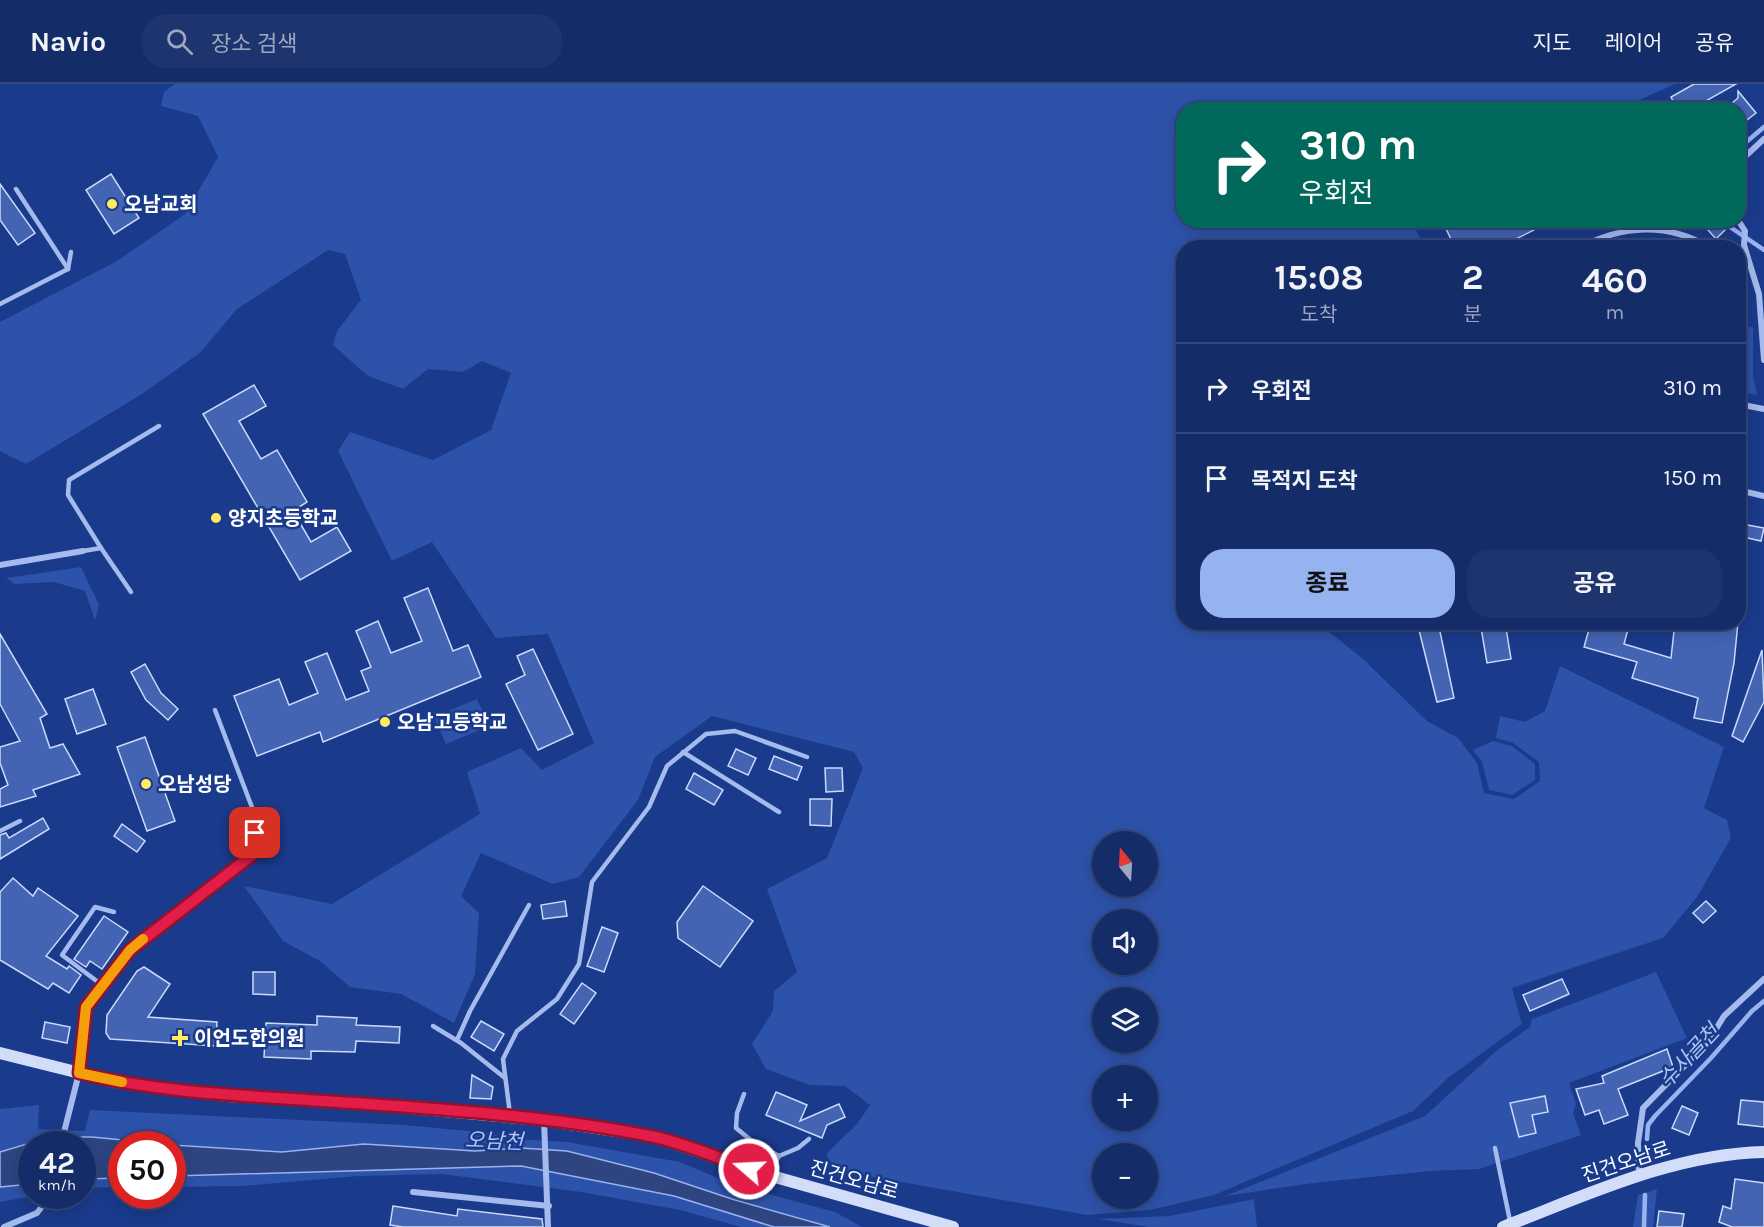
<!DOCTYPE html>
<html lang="ko">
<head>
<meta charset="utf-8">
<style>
	:root { --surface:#142c68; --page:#1d346e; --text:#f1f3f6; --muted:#9da7c0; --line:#33487c; --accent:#95b2f1 }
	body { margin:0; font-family:Karla,"Noto Sans KR",sans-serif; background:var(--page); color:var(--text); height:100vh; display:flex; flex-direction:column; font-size:22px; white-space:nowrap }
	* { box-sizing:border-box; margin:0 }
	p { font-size:20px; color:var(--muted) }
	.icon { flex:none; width:33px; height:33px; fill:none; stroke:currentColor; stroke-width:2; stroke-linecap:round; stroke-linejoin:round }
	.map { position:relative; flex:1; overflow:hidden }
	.drawer { position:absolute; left:1176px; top:156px; width:570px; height:390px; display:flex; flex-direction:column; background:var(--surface); border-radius:24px; box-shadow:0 3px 15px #0003,0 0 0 2px var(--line) }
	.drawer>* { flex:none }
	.hud { position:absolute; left:1176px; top:18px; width:570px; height:126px; border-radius:24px; box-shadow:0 3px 15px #0003,0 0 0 2px var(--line); background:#00695c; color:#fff; overflow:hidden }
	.needle { width:39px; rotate:342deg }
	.controls { position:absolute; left:1092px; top:747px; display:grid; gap:12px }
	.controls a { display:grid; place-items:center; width:66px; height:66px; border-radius:50%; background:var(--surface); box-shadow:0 3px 15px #0003,0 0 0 2px var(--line); font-size:30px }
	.speed { position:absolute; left:18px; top:1047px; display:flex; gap:12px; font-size:30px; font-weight:700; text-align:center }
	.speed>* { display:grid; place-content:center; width:78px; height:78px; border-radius:50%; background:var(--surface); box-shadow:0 3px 15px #0003,0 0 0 2px var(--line); line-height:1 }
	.speed small { font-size:15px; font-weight:400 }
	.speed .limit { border:9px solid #d22; background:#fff; color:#111 }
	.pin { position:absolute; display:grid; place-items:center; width:51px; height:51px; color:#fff; margin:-26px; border-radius:12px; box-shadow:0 3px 9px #0006 }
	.me { position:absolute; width:66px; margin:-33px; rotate:289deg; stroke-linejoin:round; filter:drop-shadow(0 0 4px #0008) }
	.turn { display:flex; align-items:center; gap:21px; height:126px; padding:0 24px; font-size:27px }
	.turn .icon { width:78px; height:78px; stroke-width:2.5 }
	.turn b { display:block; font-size:42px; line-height:51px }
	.eta { display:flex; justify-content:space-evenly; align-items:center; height:102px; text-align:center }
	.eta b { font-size:36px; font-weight:700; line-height:42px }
	.primary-button { display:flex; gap:12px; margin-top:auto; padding:12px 24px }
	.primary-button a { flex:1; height:69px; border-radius:24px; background:var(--accent); color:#111; font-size:24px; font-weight:700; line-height:69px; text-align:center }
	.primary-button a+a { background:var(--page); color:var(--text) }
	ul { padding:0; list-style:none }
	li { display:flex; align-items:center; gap:18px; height:90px; padding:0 24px; border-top:2px solid var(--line) }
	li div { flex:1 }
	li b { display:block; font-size:22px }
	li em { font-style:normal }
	header { display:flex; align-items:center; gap:36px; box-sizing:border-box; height:84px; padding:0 30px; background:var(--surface); border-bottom:2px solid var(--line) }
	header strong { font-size:28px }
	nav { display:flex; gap:33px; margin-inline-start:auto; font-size:21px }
	.search { width:420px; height:54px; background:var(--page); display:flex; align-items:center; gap:15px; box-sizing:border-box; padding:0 21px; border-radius:24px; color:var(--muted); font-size:22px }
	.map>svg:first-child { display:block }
	.green { fill:#2d52a9; fill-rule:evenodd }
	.water { fill:#2e4582; stroke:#98b3ef; stroke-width:1.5 }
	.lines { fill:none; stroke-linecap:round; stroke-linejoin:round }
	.stream { stroke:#98b3ef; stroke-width:4.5 }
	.building { fill:#4363b3; stroke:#cbd9fa; stroke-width:1.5 }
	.lane { stroke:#a5baed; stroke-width:4.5 }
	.street { stroke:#a5baed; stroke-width:6 }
	.secondary { stroke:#d2ddfa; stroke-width:12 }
	.route-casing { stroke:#92132f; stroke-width:15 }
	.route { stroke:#e11d48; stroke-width:10 }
	.slow { stroke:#f59e0b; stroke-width:10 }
	.poi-dot { fill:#ffea61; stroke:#1a3a8b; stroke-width:2 }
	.labels { text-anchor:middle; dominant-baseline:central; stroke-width:5; stroke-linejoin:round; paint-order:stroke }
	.poi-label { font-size:20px; font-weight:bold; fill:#fff; stroke:#1a3a8b; text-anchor:start }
	.street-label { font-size:20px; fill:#fff; stroke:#1a3a8b }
	.water-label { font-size:21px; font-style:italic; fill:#b1c5f4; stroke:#1a3a8b }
</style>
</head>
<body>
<header>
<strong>Navio</strong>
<div class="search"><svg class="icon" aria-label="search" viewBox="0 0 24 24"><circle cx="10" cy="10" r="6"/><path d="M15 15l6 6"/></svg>장소 검색</div>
<nav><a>지도</a><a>레이어</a><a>공유</a></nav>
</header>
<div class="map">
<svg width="1764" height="1143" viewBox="0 0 1764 1143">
	<rect width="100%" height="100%" fill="#1a3a8b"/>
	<g class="green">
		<path d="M175,0H1675L1619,25L1184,26V136L1412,137L1421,156L1420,164H1184V538L1318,539L1363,575L1427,637L1458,654L1477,679L1484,709L1514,715L1540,697L1539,678L1513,659L1496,654L1500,632L1525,638L1545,627L1560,582L1724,663L1704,724L1727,736L1731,754L1697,813L1663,854L1512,904L1522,940L1448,994L1413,1027L1214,1111L1150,1126L1087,1131L834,1086L826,1070L857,1040L870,1021L845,1002L810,1001L766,985L752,960L773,927L774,907L797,888L767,805L827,774L863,684L854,668L712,632L655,673L638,716L579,793L553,800L481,769L461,812L479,829L475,890L454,939L401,910L350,903L320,877L283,857L244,802L332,820L480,730L467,688L521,664L542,686L594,659L548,550L496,554L432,458L392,477L338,367L350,348L433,376L491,346L511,289L482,277L463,288L428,285L403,305L368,292L333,261L337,247L361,216L345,170L328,166L237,225L201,268L142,310L26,380L0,367V238L117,177L185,130L218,73L198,32L161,22L164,8ZM1102,758H1148V802H1102ZM1102,836H1148V880H1102ZM1102,914H1148V958H1102ZM1102,992H1148V1036H1102ZM1102,1070H1148V1114H1102Z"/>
		<polygon points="1739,242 1753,243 1753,293 1757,311 1739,308"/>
		<polygon points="81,483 99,521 95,536 85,507 54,498 15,500 6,494"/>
		<polygon points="477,615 489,642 446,660 434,633"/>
		<polygon points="1493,657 1512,662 1535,680 1535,696 1512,711 1489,706 1482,678 1473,666"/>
		<polygon points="1656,888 1687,954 1569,999 1576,1020 1573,1029 1581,1051 1479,1085 1430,1087 1313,1099 1225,1112 1425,1032 1495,968 1530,943 1532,935"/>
		<polygon points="39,1021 38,1045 85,1047 90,1026 404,1041 490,1049 502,1053 493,1054 567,1058 680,1078 732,1100 835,1128 862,1143 741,1143 680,1126 581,1108 441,1090 359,1092 242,1102 173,1103 172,1060 122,1060 121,1103 83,1104 82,1060 32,1060 33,1112 0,1118 0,1025"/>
		<polygon points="1657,1105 1653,1143 1633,1143 1638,1111"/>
		<polygon points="1254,1115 1257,1143 1149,1143 1098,1135 1170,1132"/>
	</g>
	<g class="water">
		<polygon points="50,1053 92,1053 164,1060 122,1060 121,1094 83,1095 82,1060 32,1060 31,1100 0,1103 0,1068"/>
		<polygon points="364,1060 475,1067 521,1064 567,1067 654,1089 735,1116 830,1143 774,1143 674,1112 521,1082 173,1092 172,1061 282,1068"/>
	</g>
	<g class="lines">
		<g class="stream">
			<polyline points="1738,65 1764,43"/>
			<polyline points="1730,143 1764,166"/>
			<polyline points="1647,1055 1648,1041 1655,1032 1711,974 1752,927 1764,917"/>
			<polyline points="1644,1143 1645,1111"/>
		</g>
	</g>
	<g class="building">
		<polygon points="1694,0 1736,0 1690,26 1653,26 1673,17 1671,13"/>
		<polygon points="1738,7 1756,29 1738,43 1738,26 1724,26 1738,14"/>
		<polygon points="111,90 139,134 114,150 86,106"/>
		<polygon points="0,100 35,149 18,161 0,136"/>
		<polygon points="1442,136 1529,136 1534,146 1498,164 1455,164"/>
		<polygon points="1699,136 1716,136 1725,146 1716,155"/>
		<polygon points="254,301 266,322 239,337 261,375 277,366 307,418 293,427 311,458 337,443 351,467 300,496 203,330"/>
		<polygon points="1742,440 1764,444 1761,457 1739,452"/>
		<polygon points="428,504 453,567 468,561 481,593 323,658 320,648 257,672 234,612 279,595 289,621 318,609 305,578 327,569 346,616 369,607 361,587 371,583 356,547 378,537 391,569 422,557 404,514"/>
		<polygon points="1432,538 1438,538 1454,614 1437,618 1418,542"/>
		<polygon points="1480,538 1505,538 1511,575 1487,579"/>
		<polygon points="1591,538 1630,538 1624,560 1671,574 1675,538 1738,538 1734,579 1722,639 1694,634 1698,614 1632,594 1637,578 1584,563"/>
		<polygon points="0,550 47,630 40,634 50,664 63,660 80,690 33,706 36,712 0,723 0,705 8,701 0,679 0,663 20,657 0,620"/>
		<polygon points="533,565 573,650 538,666 506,600 525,591 517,572"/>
		<polygon points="1762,566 1764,618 1743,658 1732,652"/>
		<polygon points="145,580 161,609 178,625 168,636 146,616 131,588"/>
		<polygon points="93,605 106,640 77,650 65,615"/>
		<polygon points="145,653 175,737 147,747 117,663"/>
		<polygon points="736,665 756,674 748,691 728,682"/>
		<polygon points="774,672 802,683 797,696 769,685"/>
		<polygon points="825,684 842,684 843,707 826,708"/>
		<polygon points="694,689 723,706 714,721 686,705"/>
		<polygon points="810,715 832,715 831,742 810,741"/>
		<polygon points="43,734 49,745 0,775 0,751 6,749 9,754"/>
		<polygon points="122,740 145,757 137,768 114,752"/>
		<polygon points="13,794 33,812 38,804 78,832 46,872 67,885 69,882 81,891 69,909 53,899 48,905 0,876 0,808"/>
		<polygon points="703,802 753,837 720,883 678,854 677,838"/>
		<polygon points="565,817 567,832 543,835 541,821"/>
		<polygon points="1706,817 1716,827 1703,839 1693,829"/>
		<polygon points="104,832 128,848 102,885 90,877 86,883 74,875"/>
		<polygon points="602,843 618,849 604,888 587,882"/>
		<polygon points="144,883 170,900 148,933 217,938 216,962 110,955 106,949 107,931 137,887"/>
		<polygon points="253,888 275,888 275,911 253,910"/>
		<polygon points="1562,895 1569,910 1530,927 1523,911"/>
		<polygon points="582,899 596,909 574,940 560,930"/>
		<polygon points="317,932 357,934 356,941 400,943 399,959 356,957 355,968 311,967 311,975 264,973 266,939 317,941"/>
		<polygon points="481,937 504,950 494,967 471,953"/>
		<polygon points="45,938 70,943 67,959 42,954"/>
		<polygon points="1667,965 1673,983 1618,1005 1628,1031 1604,1040 1599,1026 1585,1031 1576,1005 1604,999 1602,992"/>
		<polygon points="472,991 493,1003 491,1015 470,1014"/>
		<polygon points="776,1008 807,1021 800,1037 839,1020 845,1033 827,1041 822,1054 766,1031"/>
		<polygon points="1545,1012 1548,1028 1532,1031 1536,1049 1519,1053 1510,1019"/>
		<polygon points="1741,1016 1764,1018 1764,1043 1738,1040"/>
		<polygon points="1682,1022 1698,1029 1689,1051 1672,1044"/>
		<polygon points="1735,1095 1764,1099 1764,1143 1732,1143 1719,1138 1723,1122 1731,1125"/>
		<polygon points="393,1122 457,1132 458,1125 542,1135 543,1143 403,1143 390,1141"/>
		<polygon points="1659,1127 1684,1130 1682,1143 1657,1143"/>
	</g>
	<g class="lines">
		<g class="lane">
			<polyline points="16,105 68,185"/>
			<polyline points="0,220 68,185 71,168"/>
			<polyline points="101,464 131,508"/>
			<polyline points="83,467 101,464 68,411 69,396 159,342"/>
			<polyline points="215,626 253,726 255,749 252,771 233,787"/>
			<polyline points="683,668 779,728"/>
			<polyline points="0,747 20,737"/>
			<polyline points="102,901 62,871 95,823 114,828"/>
			<polyline points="433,942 461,959 505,994"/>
			<polyline points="457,956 470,927 529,821"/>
			<polyline points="744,1010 737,1029 736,1044 752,1057 779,1072"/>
			<polyline points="510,1030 503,975 517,947 557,915 579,880 592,798 649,723 667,682 706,650 735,647 807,673"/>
			<polyline points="1495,1064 1510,1137"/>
			<polyline points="769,1089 779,1072 798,1064 809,1055"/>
		</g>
		<g class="street">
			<polyline points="1738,79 1764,55"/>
			<polyline points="1738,136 1745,147 1744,161 1759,210 1764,276"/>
			<path d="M1579,164C1622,141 1668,138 1710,164"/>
			<polyline points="1738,320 1764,325"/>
			<polyline points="1738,406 1764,412"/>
			<polyline points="0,481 83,467"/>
			<polyline points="544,1036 548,1143"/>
			<polyline points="61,1060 79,989 86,923 130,866 233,787"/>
			<polyline points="1639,1091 1638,1059 1643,1024 1708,958 1724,932 1764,895"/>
			<polyline points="413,1108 549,1122"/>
			<polyline points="4,1143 37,1129 50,1112"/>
		</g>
		<g class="secondary">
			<polyline points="0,969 116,998 227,1012 354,1019 543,1036 656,1053 768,1091 953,1143"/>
			<path d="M1503,1143C1587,1111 1673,1070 1764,1068"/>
		</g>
	</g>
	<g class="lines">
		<defs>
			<path id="route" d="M255,749L252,771L130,866L86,923L79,989C169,1011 261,1012 353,1019C453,1026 556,1033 655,1053C686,1060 719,1074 749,1085"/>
		</defs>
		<use href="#route" class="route-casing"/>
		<use href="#route" class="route"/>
		<polyline class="slow" points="122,998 79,989 86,923 130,866 143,855"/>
	</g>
	<g class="poi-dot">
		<circle cx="112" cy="120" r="6"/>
		<circle cx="216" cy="434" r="6"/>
		<circle cx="385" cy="638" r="6"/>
		<circle cx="146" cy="700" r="6"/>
		<path d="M177 945h6v6h6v6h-6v6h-6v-6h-6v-6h6z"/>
	</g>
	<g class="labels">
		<g class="poi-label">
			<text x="124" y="120">오남교회</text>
			<text x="228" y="434">양지초등학교</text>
			<text x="397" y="638">오남고등학교</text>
			<text x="158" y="700">오남성당</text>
			<text x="194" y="954">이언도한의원</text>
		</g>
		<g class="street-label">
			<text transform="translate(1626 1078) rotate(-18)">진건오남로</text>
			<text transform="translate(854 1096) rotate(16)">진건오남로</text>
		</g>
		<g class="water-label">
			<text transform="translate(1689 972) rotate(-47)">수사골천</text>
			<text transform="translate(494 1057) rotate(2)">오남천</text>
		</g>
	</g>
</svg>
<div class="controls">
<a><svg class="needle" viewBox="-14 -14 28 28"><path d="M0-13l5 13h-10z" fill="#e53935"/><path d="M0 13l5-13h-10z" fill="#9da7c0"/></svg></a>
<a><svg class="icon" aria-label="sound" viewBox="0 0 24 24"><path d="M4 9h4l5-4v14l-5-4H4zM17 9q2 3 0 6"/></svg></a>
<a><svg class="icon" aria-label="layers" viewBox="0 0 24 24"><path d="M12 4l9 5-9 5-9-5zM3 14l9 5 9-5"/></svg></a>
<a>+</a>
<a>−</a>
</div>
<div class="speed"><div>42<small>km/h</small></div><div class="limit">50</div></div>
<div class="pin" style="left:255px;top:749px;background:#d93025"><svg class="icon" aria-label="arrive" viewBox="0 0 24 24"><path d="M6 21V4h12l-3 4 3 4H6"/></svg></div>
<svg class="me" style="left:749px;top:1085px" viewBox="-20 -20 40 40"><circle r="17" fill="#e11d48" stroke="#fff" stroke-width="3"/><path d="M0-11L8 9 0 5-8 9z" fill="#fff"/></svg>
<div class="hud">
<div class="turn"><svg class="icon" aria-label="right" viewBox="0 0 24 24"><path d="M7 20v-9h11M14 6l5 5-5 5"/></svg><div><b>310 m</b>우회전</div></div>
</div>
<section class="drawer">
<div class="eta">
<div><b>15:08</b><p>도착</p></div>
<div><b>2</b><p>분</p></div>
<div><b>460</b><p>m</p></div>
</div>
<ul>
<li><svg class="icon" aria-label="right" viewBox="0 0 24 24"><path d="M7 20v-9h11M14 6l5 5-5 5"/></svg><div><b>우회전</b></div><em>310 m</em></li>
<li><svg class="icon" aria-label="arrive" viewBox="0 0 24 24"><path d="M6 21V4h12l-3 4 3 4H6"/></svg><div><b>목적지 도착</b></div><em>150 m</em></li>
</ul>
<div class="primary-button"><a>종료</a><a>공유</a></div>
</section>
</div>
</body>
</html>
